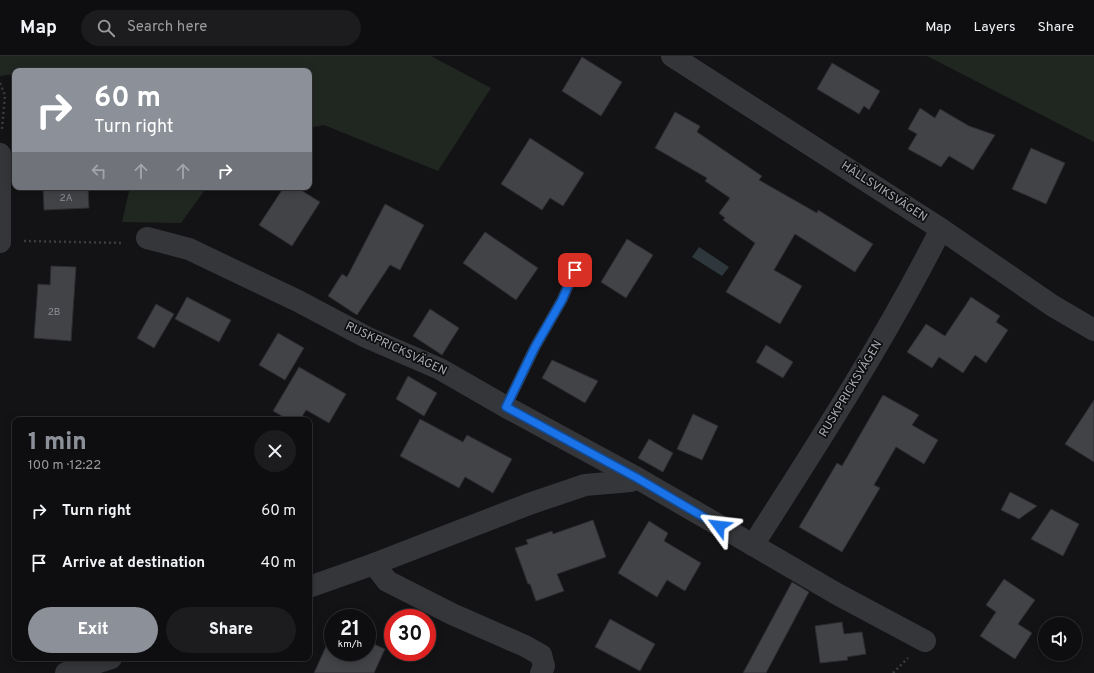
<!DOCTYPE html>
<html lang="en">
<head>
<meta charset="utf-8">
<style>
	:root { --surface:#0e0e10; --page:#1c1c1e; --text:#f1f3f6; --muted:#9b9c9f; --line:#2e2e30; --accent:#8c9099 }
	body { margin:0; font-family:Overpass,sans-serif; background:var(--page); color:var(--text); height:100vh; display:flex; flex-direction:column; font-size:15px; white-space:nowrap }
	* { box-sizing:border-box; margin:0 }
	p { font-size:13px; color:var(--muted) }
	.icon { flex:none; width:22px; height:22px; fill:none; stroke:currentColor; stroke-width:2; stroke-linecap:round; stroke-linejoin:round }
	.map { position:relative; flex:1; overflow:hidden }
	.panel { position:absolute; left:12px; top:361px; width:300px; height:244px; display:flex; flex-direction:column; background:var(--surface); border-radius:8px; box-shadow:0 2px 10px #0003,0 0 0 1px var(--line) }
	.panel>* { flex:none }
	.banner { position:absolute; left:12px; top:12px; width:300px; height:122px; border-radius:8px; box-shadow:0 2px 10px #0003,0 0 0 1px var(--line); background:#8c9099; color:#fff; overflow:hidden }
	.buttons { position:absolute; left:1038px; top:561px; display:grid; gap:8px }
	.buttons a { display:grid; place-items:center; width:44px; height:44px; border-radius:50%; background:var(--surface); box-shadow:0 2px 10px #0003,0 0 0 1px var(--line); font-size:20px }
	.speed { position:absolute; left:324px; top:553px; display:flex; gap:8px; font-size:20px; font-weight:700; text-align:center }
	.speed>* { display:grid; place-content:center; width:52px; height:52px; border-radius:50%; background:var(--surface); box-shadow:0 2px 10px #0003,0 0 0 1px var(--line); line-height:1 }
	.speed small { font-size:10px; font-weight:400 }
	.speed .limit { border:6px solid #d22; background:#fff; color:#111 }
	.pin { position:absolute; display:grid; place-items:center; width:34px; height:34px; color:#fff; margin:-17px; border-radius:8px; box-shadow:0 2px 6px #0006 }
	.me { position:absolute; width:44px; margin:-22px; rotate:300deg; stroke-linejoin:round; filter:drop-shadow(0 0 3px #0008) }
	.turn { display:flex; align-items:center; gap:14px; height:84px; padding:0 16px; font-size:18px }
	.turn .icon { width:52px; height:52px; stroke-width:2.5 }
	.turn b { display:block; font-size:28px; line-height:34px }
	.lanes { display:flex; align-items:center; height:38px; padding:0 16px; background:#0003; justify-content:center; gap:20px; direction:ltr }
	.lanes .off { opacity:.35 }
	.round { display:grid; place-items:center; flex:none; width:42px; height:42px; border-radius:21px; background:var(--page) }
	.head { display:flex; align-items:center; justify-content:space-between; height:68px; padding:0 16px }
	h1 { font-size:24px; font-weight:800; line-height:30px; color:var(--accent) }
	.cta { display:flex; gap:8px; margin-top:auto; padding:8px 16px }
	.cta a { flex:1; height:46px; border-radius:24px; background:var(--accent); color:#fff; font-size:16px; font-weight:800; line-height:46px; text-align:center }
	.cta a+a { background:var(--page); color:var(--text) }
	ul { padding:0; list-style:none }
	li { display:flex; align-items:center; gap:12px; height:52px; padding:0 16px }
	li div { flex:1 }
	li b { display:block; font-size:15px }
	li em { font-style:normal }
	header { display:flex; align-items:center; gap:24px; box-sizing:border-box; height:56px; padding:0 20px; background:var(--surface); border-bottom:1px solid var(--line) }
	header strong { font-size:19px }
	nav { display:flex; gap:22px; margin-inline-start:auto; font-size:14px }
	.search { width:280px; height:36px; background:var(--page); display:flex; align-items:center; gap:10px; box-sizing:border-box; padding:0 14px; border-radius:22px; color:var(--muted); font-size:15px }
	.map>svg:first-child { display:block }
	.green { fill:#202720 }
	.water { fill:#2d373c }
	.building { fill:#424347; stroke:#2d2d30 }
	.lines { fill:none; stroke-linecap:round; stroke-linejoin:round }
	.path { stroke:#3a3d40; stroke-width:2.5; stroke-dasharray:2 3; stroke-linecap:butt }
	.service { stroke:#343639; stroke-width:11 }
	.minor { stroke:#343639; stroke-width:22 }
	.tertiary { stroke:#343639; stroke-width:22 }
	.route-casing { stroke:#114b97; stroke-width:10 }
	.route { stroke:#1a73e8; stroke-width:7 }
	.labels { text-anchor:middle; dominant-baseline:central; stroke-width:3.5; stroke-linejoin:round; paint-order:stroke }
	.number-label { font-size:10px; fill:#8d9199 }
	.street-label { font-size:12px; fill:#a6abb4; stroke:#0e0e0f }
</style>
</head>
<body>
<header>
<strong>Map</strong>
<div class="search"><svg class="icon" aria-label="search" viewBox="0 0 24 24"><circle cx="10" cy="10" r="6"/><path d="M15 15l6 6"/></svg>Search here</div>
<nav><a>Map</a><a>Layers</a><a>Share</a></nav>
</header>
<div class="map">
<svg width="1094" height="617" viewBox="0 0 1094 617">
	<rect width="100%" height="100%" fill="#131315"/>
	<g class="green">
		<polygon points="0,0 431,0 491,32 438,115 324,69 309,72 309,15 15,15 15,18 0,20"/>
		<polygon points="927,0 1094,0 1094,86"/>
		<polygon points="130,131 207,131 181,167 122,166"/>
	</g>
	<polygon class="water" points="699,191 729,211 722,220 692,201"/>
	<g class="building">
		<polygon points="582,1 622,26 601,60 562,35"/>
		<polygon points="832,7 880,35 869,54 864,50 859,58 817,33"/>
		<polygon points="920,52 935,62 940,53 969,70 995,79 973,114 949,100 941,111 908,93 917,78 908,73"/>
		<polygon points="675,56 700,70 697,76 762,120 759,124 817,157 818,154 873,188 855,216 795,178 774,214 802,230 780,268 726,236 755,187 723,164 725,162 719,157 730,142 705,125 707,122 655,92"/>
		<polygon points="530,82 584,117 563,150 550,142 542,154 501,128"/>
		<polygon points="1031,92 1065,107 1046,148 1012,133"/>
		<polygon points="43,131 88,131 89,152 44,154"/>
		<polygon points="284,131 296,131 320,146 292,190 259,169"/>
		<polygon points="385,148 424,169 400,214 390,209 357,259 328,240 342,218 347,221"/>
		<polygon points="485,176 538,212 516,244 463,207"/>
		<polygon points="627,183 653,199 626,242 601,226"/>
		<polygon points="51,210 76,211 71,285 34,282 38,228 50,229"/>
		<polygon points="187,241 231,264 219,286 175,263"/>
		<polygon points="971,241 1000,260 996,266 1008,274 986,307 975,299 963,317 939,301 932,312 907,296 926,268 945,280"/>
		<polygon points="156,248 174,258 154,292 137,282"/>
		<polygon points="430,253 459,272 442,299 413,280"/>
		<polygon points="278,277 304,292 285,324 259,309"/>
		<polygon points="766,289 793,306 783,322 756,306"/>
		<polygon points="552,304 598,325 585,347 542,322"/>
		<polygon points="299,311 346,338 329,367 306,354 300,364 289,364 273,355"/>
		<polygon points="408,320 437,337 424,360 396,343"/>
		<polygon points="883,339 919,359 912,369 938,384 924,408 896,391 874,429 880,432 842,496 799,471 837,407 842,410"/>
		<polygon points="1094,344 1094,406 1065,388"/>
		<polygon points="693,358 718,370 702,404 677,393"/>
		<polygon points="420,363 463,386 467,379 512,403 493,437 465,421 459,432 400,400"/>
		<polygon points="649,383 673,397 663,416 638,402"/>
		<polygon points="1010,436 1037,450 1019,463 1001,454"/>
		<polygon points="1051,453 1079,468 1063,500 1031,483"/>
		<polygon points="593,464 606,501 557,518 564,535 536,545 530,528 528,528 515,492 528,488 526,484 552,475 553,478"/>
		<polygon points="649,465 668,477 664,485 701,507 685,535 667,524 657,541 618,517"/>
		<polygon points="1004,523 1035,544 1018,568 1032,577 1015,603 980,580 996,556 986,549"/>
		<polygon points="792,526 809,536 766,617 743,617"/>
		<polygon points="610,563 655,588 640,615 595,591"/>
		<polygon points="842,566 844,578 862,576 866,598 847,601 848,604 820,607 815,570"/>
		<polygon points="333,575 333,596 367,596 367,585 385,593 374,617 314,617"/>
	</g>
	<g class="lines">
		<g class="path">
			<polyline points="0,27 5,39 2,73"/>
			<polyline points="24,185 123,187"/>
			<polyline points="893,617 908,602"/>
		</g>
		<polyline class="service" points="506,351 535,291 562,244 575,214"/>
		<g class="minor">
			<polyline points="147,182 189,193 298,245 366,281 440,313 506,351 637,422"/>
			<polyline points="0,186 0,98"/>
			<polyline points="374,508 387,525 452,558 525,590 541,599 544,610 541,617"/>
			<polyline points="309,531 374,508 529,448 585,429 631,425 637,422 753,489"/>
			<path d="M925,585L837,538L753,489C819,386 886,282 941,173"/>
			<polyline points="66,617 111,602"/>
		</g>
		<polyline class="tertiary" points="672,0 941,173 1053,250 1094,274"/>
	</g>
	<g class="lines">
		<defs>
			<polyline id="route" points="575,214 562,244 535,291 506,351 637,422 719,470"/>
		</defs>
		<use href="#route" class="route-casing"/>
		<use href="#route" class="route"/>
	</g>
	<g class="labels">
		<g class="number-label">
			<text x="66" y="142">2A</text>
			<text x="54" y="256">2B</text>
		</g>
		<g class="street-label">
			<text transform="translate(884 136) rotate(33)">HÄLLSVIKSVÄGEN</text>
			<text transform="translate(396 293) rotate(25)">RUSKPRICKSVÄGEN</text>
			<text transform="translate(851 333) rotate(-59)">RUSKPRICKSVÄGEN</text>
		</g>
	</g>
</svg>
<div class="buttons">
<a><svg class="icon" aria-label="sound" viewBox="0 0 24 24"><path d="M4 9h4l5-4v14l-5-4H4zM17 9q2 3 0 6"/></svg></a>
</div>
<div class="speed"><div>21<small>km/h</small></div><div class="limit">30</div></div>
<div class="pin" style="left:575px;top:214px;background:#d93025"><svg class="icon" aria-label="arrive" viewBox="0 0 24 24"><path d="M6 21V4h12l-3 4 3 4H6"/></svg></div>
<svg class="me" style="left:719px;top:470px" viewBox="-20 -20 40 40"><path d="M0-17L14 15 0 8-14 15z" fill="#1a73e8" stroke="#fff" stroke-width="4"/></svg>
<div class="banner">
<div class="turn"><svg class="icon" aria-label="right" viewBox="0 0 24 24"><path d="M7 20v-9h11M14 6l5 5-5 5"/></svg><div><b>60 m</b>Turn right</div></div>
<div class="lanes"><svg class="icon off" aria-label="left" viewBox="0 0 24 24"><path d="M17 20v-9H6M10 6l-5 5 5 5"/></svg><svg class="icon off" aria-label="ahead" viewBox="0 0 24 24"><path d="M12 20V5M6 11l6-6 6 6"/></svg><svg class="icon off" aria-label="ahead" viewBox="0 0 24 24"><path d="M12 20V5M6 11l6-6 6 6"/></svg><svg class="icon" aria-label="right" viewBox="0 0 24 24"><path d="M7 20v-9h11M14 6l5 5-5 5"/></svg></div>
</div>
<section class="panel">
<div class="head"><div><h1>1 min</h1><p>100 m · 12:22</p></div><a class="round"><svg class="icon" aria-label="close" viewBox="0 0 24 24"><path d="M6 6l12 12M18 6L6 18"/></svg></a></div>
<ul>
<li><svg class="icon" aria-label="right" viewBox="0 0 24 24"><path d="M7 20v-9h11M14 6l5 5-5 5"/></svg><div><b>Turn right</b></div><em>60 m</em></li>
<li><svg class="icon" aria-label="arrive" viewBox="0 0 24 24"><path d="M6 21V4h12l-3 4 3 4H6"/></svg><div><b>Arrive at destination</b></div><em>40 m</em></li>
</ul>
<div class="cta"><a>Exit</a><a>Share</a></div>
</section>
</div>
</body>
</html>
